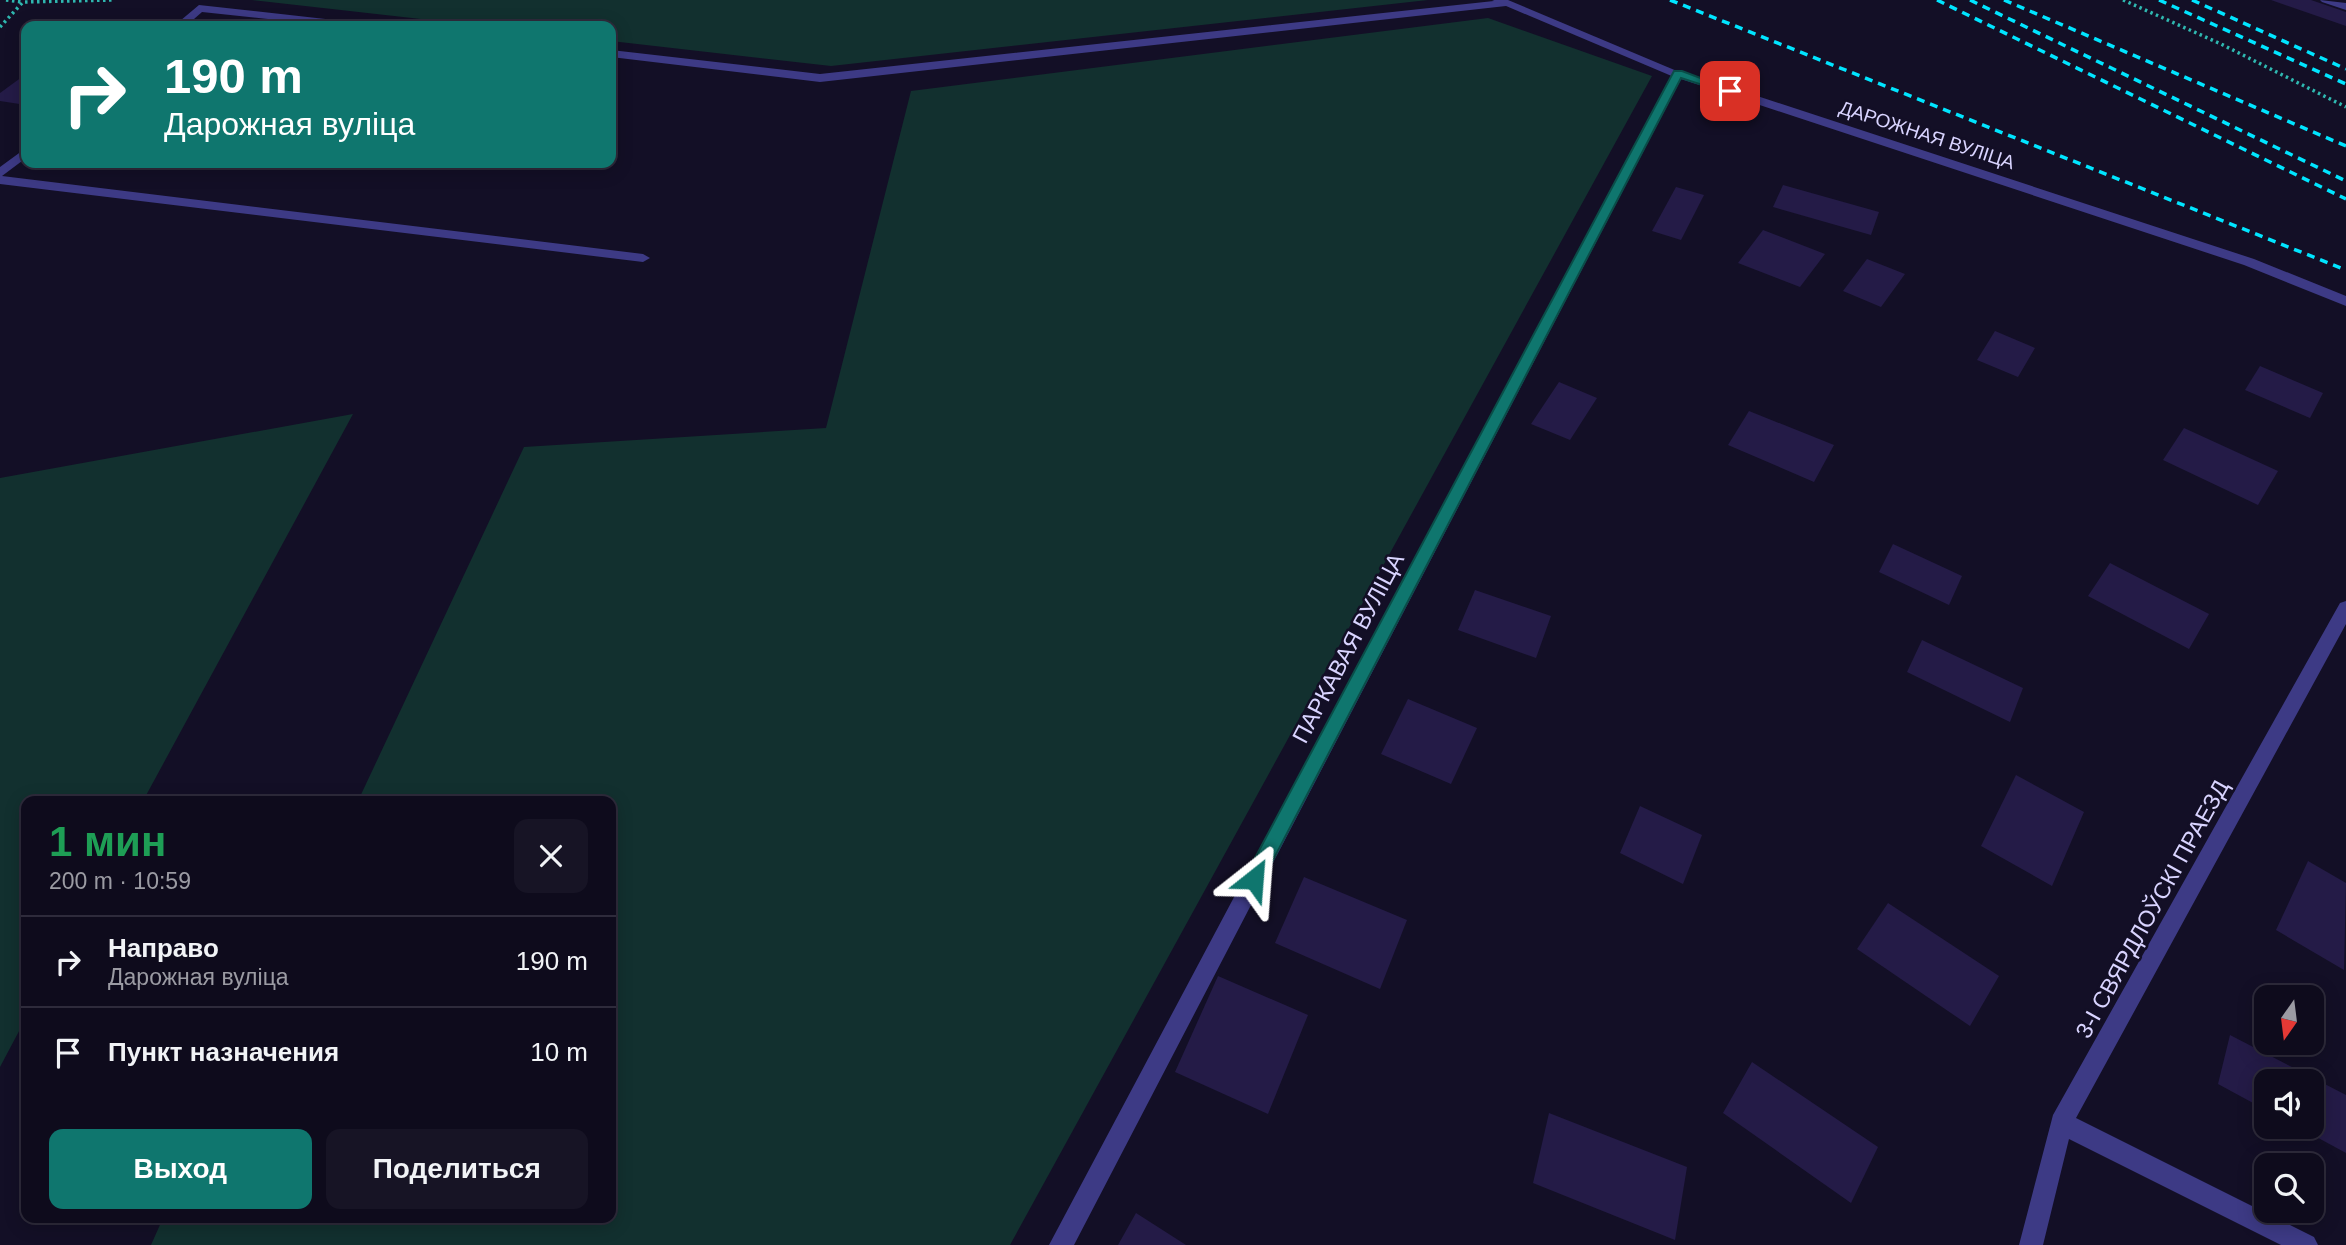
<!DOCTYPE html>
<html lang="ru">
<head>
<meta charset="utf-8">
<style>
	:root { --surface:#0e0b1c; --page:#171425; --text:#f1f3f6; --muted:#9b9ba3; --line:#2e2b3b; --accent:#0f766e }
	body { margin:0; font-family:Helvetica,sans-serif; background:var(--page); color:var(--text); height:100vh; display:flex; flex-direction:column; font-size:26px; white-space:nowrap }
	* { box-sizing:border-box; margin:0 }
	p { font-size:23px; color:var(--muted) }
	.icon { flex:none; width:38px; height:38px; fill:none; stroke:currentColor; stroke-width:2; stroke-linecap:round; stroke-linejoin:round }
	.map { position:relative; flex:1; overflow:hidden }
	.drawer { position:absolute; left:21px; top:796px; width:595px; height:427px; display:flex; flex-direction:column; background:var(--surface); border-radius:14px; box-shadow:0 4px 18px #0003,0 0 0 2px var(--line) }
	.drawer>* { flex:none }
	.hud { position:absolute; left:21px; top:21px; width:595px; height:147px; border-radius:14px; box-shadow:0 4px 18px #0003,0 0 0 2px var(--line); background:#0f766e; color:#fff; overflow:hidden }
	.needle { width:46px; rotate:194deg }
	.buttons { position:absolute; left:2254px; top:985px; display:grid; gap:14px }
	.buttons a { display:grid; place-items:center; width:70px; height:70px; border-radius:14px; background:var(--surface); box-shadow:0 4px 18px #0003,0 0 0 2px var(--line); font-size:35px }
	.pin { position:absolute; display:grid; place-items:center; width:60px; height:60px; color:#fff; margin:-30px; border-radius:14px; box-shadow:0 4px 10px #0006 }
	.me { position:absolute; width:77px; margin:-38px; rotate:28deg; stroke-linejoin:round; filter:drop-shadow(0 0 5px #0008) }
	.turn { display:flex; align-items:center; gap:24px; height:147px; padding:0 28px; font-size:32px }
	.turn .icon { width:91px; height:91px; stroke-width:2.5 }
	.turn b { display:block; font-size:49px; line-height:60px }
	.round { display:grid; place-items:center; flex:none; width:74px; height:74px; border-radius:14px; background:var(--page) }
	.summary { display:flex; align-items:center; justify-content:space-between; height:119px; padding:0 28px }
	h1 { font-size:42px; font-weight:700; line-height:52px; color:#1e9e55 }
	.action { display:flex; gap:14px; margin-top:auto; padding:14px 28px }
	.action a { flex:1; height:80px; border-radius:14px; background:var(--accent); color:#fff; font-size:28px; font-weight:700; line-height:80px; text-align:center }
	.action a+a { background:var(--page); color:var(--text) }
	ul { padding:0; list-style:none }
	li { display:flex; align-items:center; gap:21px; height:91px; padding:0 28px; border-top:2px solid var(--line) }
	li div { flex:1 }
	li b { display:block; font-size:26px }
	li em { font-style:normal }
	.map>svg:first-child { display:block }
	.green { fill:#12302f }
	.building { fill:#241b47 }
	.lines { fill:none; stroke-linecap:round; stroke-linejoin:round }
	.path { stroke:#2fb8b0; stroke-width:3.5; stroke-dasharray:2.5 3.5; stroke-linecap:butt }
	.service { fill:#3d3a85; fill-rule:evenodd }
	.minor { fill:#3d3a85; fill-rule:evenodd }
	.tertiary { fill:#3d3a85; fill-rule:evenodd }
	.rail { stroke:#00e5ff; stroke-width:3.5; stroke-dasharray:8 6; stroke-linecap:butt }
	.route { fill:#0f766e; stroke:#0a4d48; stroke-width:2 }
	.labels { text-anchor:middle; dominant-baseline:central; stroke-width:5; stroke-linejoin:round; paint-order:stroke }
	.far-street-label { font-size:19px; fill:#d9d4ff; stroke:#130f26 }
	.street-label { font-size:23px; fill:#d9d4ff; stroke:#130f26 }
</style>
</head>
<body>
<div class="map">
<svg width="2346" height="1245" viewBox="0 0 2346 1245">
	<rect width="100%" height="100%" fill="#130f26"/>
	<g class="green">
		<polygon points="252,0 1428,0 831,66 611,41 611,26 483,26"/>
		<polygon points="1488,18 1652,76 1010,1245 151,1245 163,1218 611,1218 611,802 358,801 524,447 826,428 911,91"/>
		<polygon points="353,414 143,801 26,802 26,1018 0,1067 0,478"/>
	</g>
	<g class="building">
		<polygon points="2271,0 2311,0 2346,12 2346,26"/>
		<polygon points="26,74 26,105 0,101 0,93"/>
		<polygon points="1783,185 1879,212 1871,235 1773,207"/>
		<polygon points="1676,187 1704,195 1681,240 1652,231"/>
		<polygon points="1763,230 1825,254 1800,287 1738,263"/>
		<polygon points="1867,259 1905,274 1881,307 1843,291"/>
		<polygon points="1995,331 2035,348 2018,377 1977,360"/>
		<polygon points="2260,366 2323,393 2310,418 2245,390"/>
		<polygon points="1559,382 1597,398 1570,440 1531,424"/>
		<polygon points="1749,411 1834,445 1814,482 1728,445"/>
		<polygon points="2184,428 2278,471 2258,505 2163,460"/>
		<polygon points="1893,544 1962,576 1949,605 1879,572"/>
		<polygon points="2110,563 2209,614 2189,649 2088,596"/>
		<polygon points="1475,590 1551,616 1536,658 1458,630"/>
		<polygon points="1922,640 2023,688 2010,722 1907,672"/>
		<polygon points="1408,699 1477,728 1451,784 1381,754"/>
		<polygon points="2016,775 2084,812 2052,886 1981,846"/>
		<polygon points="1640,806 1702,835 1683,884 1620,853"/>
		<polygon points="2308,861 2346,883 2344,970 2276,930"/>
		<polygon points="1304,877 1407,920 1380,989 1275,943"/>
		<polygon points="1888,903 1999,976 1970,1026 1857,949"/>
		<polygon points="1218,976 1308,1015 1268,1114 1175,1072"/>
		<polygon points="2230,1035 2346,1095 2346,1153 2298,1127 2312,1127 2312,1082 2266,1082 2266,1110 2218,1084"/>
		<polygon points="1752,1062 1878,1147 1851,1203 1723,1113"/>
		<polygon points="1549,1113 1687,1167 1675,1240 1533,1183"/>
		<polygon points="1136,1213 1186,1245 1118,1245"/>
	</g>
	<g class="lines">
		<g class="path">
			<polyline points="6,0 22,2"/>
			<polyline points="2123,0 2221,44 2346,107"/>
			<polyline points="0,27 23,2 113,0"/>
		</g>
		<g class="service">
			<polygon points="1503,0 1512,3 1506,6 820,82 611,57 611,50 820,74"/>
			<polygon points="2320,0 2346,3 2346,10 2322,2"/>
			<polygon points="199,5 361,23 367,26 333,26 202,12 186,26 174,26"/>
			<polygon points="26,148 26,158 2,176 643,254 650,258 643,262 0,184 0,167"/>
		</g>
		<g class="minor">
			<polygon points="1492,0 1508,0 1684,74 1674,77"/>
			<polygon points="2346,601 2346,624 2076,1118 2314,1237 2318,1245 2281,1245 2069,1139 2043,1245 2019,1245 2053,1115 2340,603"/>
		</g>
		<polygon class="tertiary" points="1678,70 2254,259 2346,296 2346,306 2244,265 1681,79 1074,1245 1049,1245 1672,74"/>
		<g class="rail">
			<polyline points="1670,0 2346,270"/>
			<polyline points="1937,0 2346,199"/>
			<polyline points="1970,0 2346,181"/>
			<polyline points="2004,0 2346,146"/>
			<polyline points="2159,0 2346,84"/>
			<polyline points="2192,0 2346,69"/>
		</g>
	</g>
	<polygon class="route" points="1674,71 1682,71 1735,91 1730,94 1681,78 1260,885 1254,887 1247,885 1244,879 1247,873"/>
	<g class="labels">
		<g class="far-street-label">
			<text transform="translate(1927 135) rotate(18)">ДАРОЖНАЯ ВУЛІЦА</text>
		</g>
		<g class="street-label">
			<text transform="translate(1348 648) rotate(-62)">ПАРКАВАЯ ВУЛІЦА</text>
			<text transform="translate(2152 909) rotate(-61)">3-І СВЯРДЛОЎСКІ ПРАЕЗД</text>
		</g>
	</g>
</svg>
<div class="buttons">
<a><svg class="needle" viewBox="-14 -14 28 28"><path d="M0-13l5 13h-10z" fill="#e53935"/><path d="M0 13l5-13h-10z" fill="#9b9ba3"/></svg></a>
<a><svg class="icon" aria-label="sound" viewBox="0 0 24 24"><path d="M4 9h4l5-4v14l-5-4H4zM17 9q2 3 0 6"/></svg></a>
<a><svg class="icon" aria-label="search" viewBox="0 0 24 24"><circle cx="10" cy="10" r="6"/><path d="M15 15l6 6"/></svg></a>
</div>
<div class="pin" style="left:1730px;top:91px;background:#d93025"><svg class="icon" aria-label="arrive" viewBox="0 0 24 24"><path d="M6 21V4h12l-3 4 3 4H6"/></svg></div>
<svg class="me" style="left:1254px;top:879px" viewBox="-20 -20 40 40"><path d="M0-17L14 15 0 8-14 15z" fill="#0f766e" stroke="#fff" stroke-width="4"/></svg>
<div class="hud">
<div class="turn"><svg class="icon" aria-label="right" viewBox="0 0 24 24"><path d="M7 20v-9h11M14 6l5 5-5 5"/></svg><div><b>190 m</b>Дарожная вуліца</div></div>
</div>
<section class="drawer">
<div class="summary"><div><h1>1 мин</h1><p>200 m · 10:59</p></div><a class="round"><svg class="icon" aria-label="close" viewBox="0 0 24 24"><path d="M6 6l12 12M18 6L6 18"/></svg></a></div>
<ul>
<li><svg class="icon" aria-label="right" viewBox="0 0 24 24"><path d="M7 20v-9h11M14 6l5 5-5 5"/></svg><div><b>Направо</b><p>Дарожная вуліца</p></div><em>190 m</em></li>
<li><svg class="icon" aria-label="arrive" viewBox="0 0 24 24"><path d="M6 21V4h12l-3 4 3 4H6"/></svg><div><b>Пункт назначения</b></div><em>10 m</em></li>
</ul>
<div class="action"><a>Выход</a><a>Поделиться</a></div>
</section>
</div>
</body>
</html>
